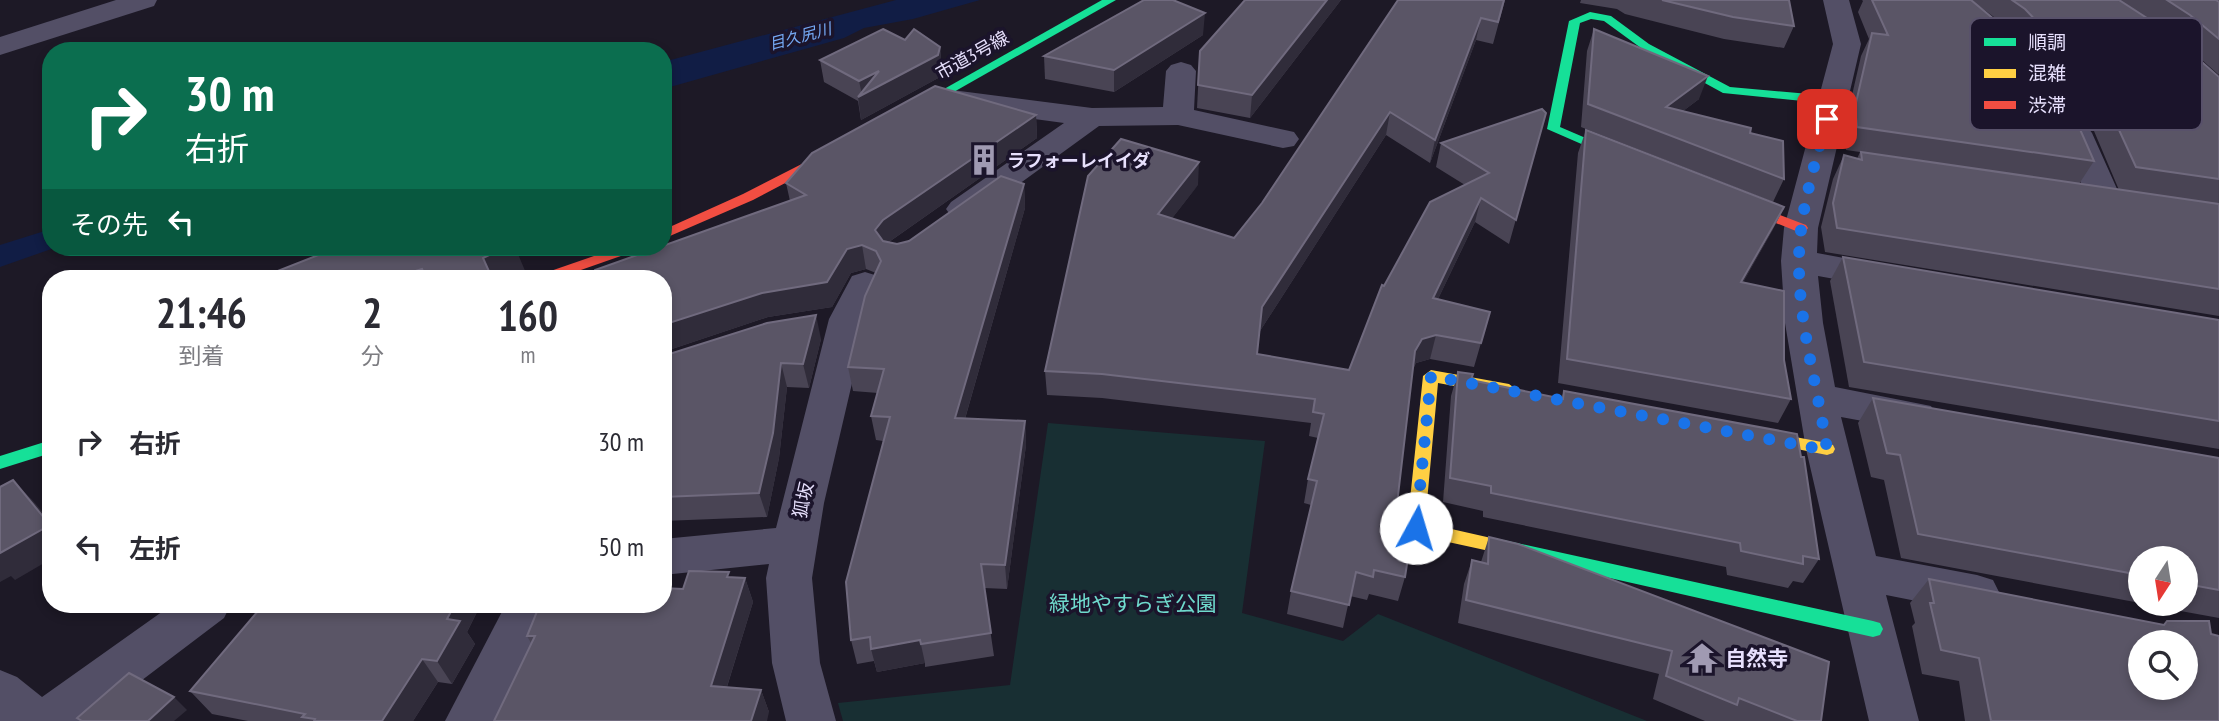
<!DOCTYPE html>
<html lang="ja">
<head>
<meta charset="utf-8">
<style>
	:root { --surface:#fff; --page:#f2f2f3; --text:#2b2b33; --muted:#7c7c81 }
	body { margin:0; font-family:"PT Sans Narrow","Noto Sans JP",sans-serif; background:var(--page); color:var(--text); height:100vh; display:flex; flex-direction:column; font-size:26px; white-space:nowrap }
	* { box-sizing:border-box; margin:0 }
	p { font-size:23px; color:var(--muted) }
	.icon { flex:none; width:38px; height:38px; fill:none; stroke:currentColor; stroke-width:2; stroke-linecap:round; stroke-linejoin:round }
	.map { position:relative; flex:1; overflow:hidden }
	.side { position:absolute; left:42px; top:270px; width:630px; height:343px; display:flex; flex-direction:column; background:var(--surface); border-radius:28px; box-shadow:0 4px 10px #0003 }
	.side>* { flex:none }
	.banner { position:absolute; left:42px; top:42px; width:630px; height:214px; border-radius:28px; box-shadow:0 4px 10px #0003; background:#0b6e4f; color:#fff; overflow:hidden }
	.needle { width:46px; rotate:192deg }
	.tools { position:absolute; left:2128px; top:546px; display:grid; gap:14px }
	.tools a { display:grid; place-items:center; width:70px; height:70px; border-radius:50%; background:var(--surface); box-shadow:0 4px 10px #0003; font-size:35px }
	.pin { position:absolute; display:grid; place-items:center; width:60px; height:60px; color:#fff; margin:-30px; border-radius:14px; box-shadow:0 4px 10px #0006 }
	.me { position:absolute; width:77px; margin:-38px; rotate:6deg; stroke-linejoin:round; filter:drop-shadow(0 0 5px #0008) }
	.turn { display:flex; align-items:center; gap:24px; height:147px; padding:0 28px; font-size:32px }
	.turn .icon { width:91px; height:91px; stroke-width:2.5 }
	.turn b { display:block; font-size:49px; line-height:60px }
	.then { display:flex; align-items:center; height:66px; padding:0 28px; background:#0003; gap:14px; font-size:26px }
	.eta { display:flex; justify-content:space-evenly; align-items:center; height:119px; text-align:center }
	.eta b { font-size:42px; font-weight:700; line-height:49px }
	ul { padding:0; list-style:none }
	li { display:flex; align-items:center; gap:21px; height:105px; padding:0 28px }
	li div { flex:1 }
	li b { display:block; font-size:26px }
	li em { font-style:normal }
	.map>svg:first-child { display:block }
	.green { fill:#182f33 }
	.water { fill:#111d45 }
	.lines { fill:none; stroke-linecap:round; stroke-linejoin:round }
	.street { fill:#534f66; fill-rule:evenodd }
	.fast { fill:#16e098; fill-rule:evenodd }
	.slow { fill:#ffcf43; fill-rule:evenodd }
	.jam { fill:#f24e42; fill-rule:evenodd }
	.wall { fill:#494454; fill-rule:evenodd }
	.shaded-wall { fill:#302c3a }
	.building { fill:#5a5566; stroke:#706a7e; stroke-width:2; fill-rule:evenodd }
	.route { stroke:#1a73e8; stroke-width:12; stroke-dasharray:0 21.6 }
	.labels { text-anchor:middle; dominant-baseline:central; stroke-width:7; stroke-linejoin:round; paint-order:stroke }
	.far-water-label { font-size:16px; font-style:italic; fill:#75a9f5; stroke:#1b142b }
	.street-label { font-size:18px; fill:#e7e0fd; stroke:#1b142b }
	.poi-label { font-size:18px; font-weight:bold; fill:#e7e0fd; stroke:#1b142b; text-anchor:start }
	.near-park-label { font-size:21px; fill:#6fdacd; stroke:#1b142b }
	.near-poi-label { font-size:21px; font-weight:bold; fill:#e7e0fd; stroke:#1b142b; text-anchor:start }
	.key { fill:#1b142b; stroke:#58516a; stroke-width:2 }
	.key-label { font-size:19px; fill:#e7e0fd }
</style>
</head>
<body>
<div class="map">
<svg width="2219" height="721" viewBox="0 0 2219 721">
	<rect width="100%" height="100%" fill="#1d1926"/>
	<polygon class="green" points="1048,423 1265,441 1242,613 1343,641 1378,614 1647,721 843,721 838,703 1010,685"/>
	<g class="water">
		<polygon points="896,0 980,0 913,19 864,28 844,38 663,89 663,62"/>
		<polygon points="51,229 51,247 57,247 0,267 0,245"/>
	</g>
	<g class="lines">
		<g class="street">
			<polygon points="116,0 157,0 154,6 0,55 0,37"/>
			<polygon points="1823,0 1849,0 1861,44 1818,228 1817,253 1903,269 1908,277 1903,285 1890,289 1818,276 1823,323 1835,387 1931,406 1937,416 1931,426 1917,431 1841,417 1876,556 1977,575 1993,580 2000,594 1993,608 1977,613 1886,595 1919,721 1869,721 1806,449 1785,323 1781,261 1784,228 1833,44"/>
			<polygon points="1181,62 1191,65 1196,71 1194,110 1294,132 1299,139 1294,146 1283,148 1178,125 1099,126 975,216 963,219 951,216 946,209 951,202 1064,123 952,108 941,105 937,99 941,93 952,90 1092,108 1163,107 1166,71 1171,65"/>
			<polygon points="2067,113 2078,115 2092,133 2122,200 2117,207 2105,210 2093,207 2088,200 2061,135 2052,122 2056,115"/>
			<polygon points="865,272 878,276 883,284 867,319 824,503 812,578 820,663 836,721 786,721 772,663 766,578 769,564 663,575 663,539 776,528 829,319 852,276"/>
			<polygon points="173,604 231,604 224,618 88,721 0,721 0,670 17,677 42,697"/>
			<polygon points="506,604 552,604 495,721 445,721"/>
		</g>
		<g class="fast">
			<polygon points="1102,0 1116,0 908,118 900,118 898,115"/>
			<polygon points="1590,12 1611,16 1649,44 1730,87 1832,96 1838,100 1832,104 1723,93 1641,48 1604,21 1591,19 1580,23 1560,127 1637,160 1635,163 1625,163 1547,129 1569,21"/>
			<polygon points="51,440 51,453 0,469 0,456"/>
			<polygon points="1494,538 1873,621 1880,623 1883,629 1880,635 1873,637 1494,552 1488,550 1485,545 1488,540"/>
		</g>
		<g class="slow">
			<polygon points="1431,370 1509,384 1517,390 1509,396 1438,383 1425,523 1500,540 1503,545 1500,550 1494,552 1416,535 1410,533 1407,528 1423,376"/>
			<polygon points="1747,428 1827,443 1833,445 1835,449 1833,453 1827,455 1741,438 1739,434 1741,430"/>
		</g>
		<g class="jam">
			<polygon points="841,144 847,148 846,151 753,200 663,239 663,230 743,194"/>
			<polygon points="1728,195 1806,225 1808,228 1806,231 1796,231 1723,202 1721,199 1723,196"/>
			<polygon points="620,247 640,247 638,250 558,278 537,278 539,275"/>
		</g>
	</g>
	<g class="wall">
		<polygon points="1245,0 1341,0 1250,118 1197,108 1200,51"/>
		<polygon points="1398,0 1505,0 1493,44 1476,40 1430,163 1386,135 1260,331 1257,354 1349,370 1384,286 1465,185 1436,167 1441,143 1546,113 1509,244 1475,222 1438,299 1490,312 1474,367 1430,359 1416,363 1413,369 1397,504 1405,577 1398,601 1369,594 1367,600 1350,596 1343,628 1287,614 1291,591 1311,505 1304,503 1308,479 1318,438 1309,436 1311,423 1102,398 1047,395 1045,371 1198,185 1172,218 1234,238 1262,203"/>
		<polygon points="1581,0 1789,0 1794,26 1784,48 1724,39 1625,14 1617,9 1580,3"/>
		<path d="M1862,0H2219V75L2176,37L2169,33L2219,77V316L1825,252L1821,227L1833,179L1844,155L1857,159L1860,152L1846,150L1844,130L1861,56L1869,39L1858,12L1863,1ZM1979,6L2013,31L2053,75L2094,131L2119,190L2079,184L2094,161Z"/>
		<polygon points="1594,29 1699,99 1683,111 1750,133 1784,179 1773,202 1581,127 1587,51"/>
		<polygon points="1203,35 1114,92 1045,79 1044,56"/>
		<polygon points="905,40 940,47 942,69 940,77 861,120 858,101 824,82 820,60"/>
		<polygon points="1036,115 1037,138 889,242 897,244 909,241 1024,184 1025,208 965,419 1025,421 1026,445 1007,589 984,588 994,656 925,667 925,663 877,672 874,661 857,664 851,640 883,441 876,440 871,416 878,393 853,391 848,367 876,273 866,269 851,273 832,307 768,317 663,352 663,278 790,201 786,183"/>
		<polygon points="1586,130 1784,207 1772,231 1743,282 1784,360 1791,399 1778,423 1558,383 1578,153"/>
		<polygon points="1843,257 2219,320 2219,449 1849,387 1830,281"/>
		<polygon points="821,339 809,388 787,387 779,458 767,517 663,521 663,356"/>
		<polygon points="1458,372 1471,380 1561,399 1564,391 1819,559 1803,583 1793,581 1788,588 1727,575 1726,567 1483,517 1483,511 1443,502 1451,396"/>
		<polygon points="1873,398 2219,458 2219,618 2142,604 2186,604 2186,558 2140,558 2140,603 1901,558 1884,480 1871,477 1858,423"/>
		<polygon points="1489,537 1821,721 1705,721 1653,699 1659,674 1458,623 1464,584 1472,560 1481,562"/>
		<polygon points="731,578 745,578 753,602 727,687 761,690 769,712 531,643 527,636 683,589"/>
		<polygon points="1929,579 2163,625 2167,621 2211,634 2219,721 1965,721 1959,681 1922,674 1912,626 1915,623 1910,603"/>
		<polygon points="264,604 481,604 467,632 475,644 452,684 438,682 413,721 248,721 212,714 190,691"/>
	</g>
	<g class="shaded-wall">
		<polygon points="1327,0 1341,0 1250,118 1252,95"/>
		<polygon points="1205,13 1203,35 1114,92 1114,70"/>
		<polygon points="1481,18 1476,40 1430,163 1435,140"/>
		<polygon points="940,47 942,69 940,77 861,120 858,97 862,95 859,81 879,71"/>
		<polygon points="1708,76 1699,99 1658,130 1666,107"/>
		<polygon points="1390,112 1386,135 1260,331 1262,307"/>
		<polygon points="1036,115 1037,138 886,244 875,230 883,220"/>
		<polygon points="1199,162 1198,185 1157,238 1158,214"/>
		<polygon points="1024,184 1025,208 958,443 955,418"/>
		<polygon points="1481,198 1475,222 1427,322 1433,298"/>
		<polygon points="1784,207 1772,231 1730,306 1741,282"/>
		<polygon points="862,245 866,269 851,273 832,307 768,317 663,352 663,325 762,293 847,249"/>
		<polygon points="506,247 515,247 526,273 516,278 492,278 483,258"/>
		<polygon points="422,269 426,278 393,278"/>
		<polygon points="816,315 821,339 809,388 803,364"/>
		<polygon points="1436,335 1430,359 1416,363 1409,376 1415,351 1422,339"/>
		<polygon points="781,363 787,387 779,458 767,517 759,493"/>
		<polygon points="1025,421 1026,445 1007,589 1005,565"/>
		<polygon points="13,480 34,502 51,522 51,559 15,580 11,576 0,582 0,553"/>
		<polygon points="745,578 753,602 720,709 711,686"/>
		<polygon points="455,604 481,604 467,632 475,644 452,684 437,661 447,619"/>
		<polygon points="920,640 925,663 877,672 871,649"/>
		<polygon points="422,659 438,682 413,721 382,721"/>
		<polygon points="761,690 769,712 767,721 751,721"/>
		<polygon points="174,697 187,710 174,721 148,721"/>
	</g>
	<g class="building">
		<polygon points="1144,0 1173,0 1205,13 1114,70 1044,56"/>
		<polygon points="1245,0 1327,0 1252,95 1198,85 1200,51"/>
		<polygon points="1398,0 1504,0 1498,22 1481,18 1435,140 1390,112 1262,307 1257,354 1349,370 1382,285 1384,286 1430,202 1489,173 1441,143 1542,109 1546,113 1516,220 1481,198 1433,298 1490,312 1481,343 1436,335 1422,339 1415,351 1397,504 1404,517 1414,520 1405,577 1374,570 1373,577 1356,572 1349,605 1291,591 1317,481 1308,479 1324,414 1313,412 1315,399 1102,374 1045,371 1088,176 1121,139 1199,162 1158,214 1234,238 1262,203"/>
		<polygon points="1662,0 1789,0 1794,26 1733,17"/>
		<polygon points="1872,0 1971,0 2001,25 2041,68 2072,111 2094,161 1857,127 1855,107 1872,33 1888,35"/>
		<polygon points="2012,0 2119,0 2167,31 2219,77 2219,179 2136,167 2109,108 2067,53 2025,9"/>
		<polygon points="2167,0 2216,0 2219,2 2219,39 2190,15"/>
		<polygon points="883,29 905,40 914,29 940,47 938,55 858,97 879,71 859,81 820,60"/>
		<polygon points="1594,29 1708,76 1666,107 1751,128 1750,133 1783,141 1784,179 1588,104"/>
		<polygon points="935,86 1036,115 883,220 875,230 883,241 897,244 909,241 1001,176 1024,184 955,418 1025,421 1005,565 981,564 991,633 921,644 920,640 871,649 870,637 851,640 846,582 890,417 871,416 884,369 848,367 865,296 881,261 876,251 862,245 847,249 827,282 762,293 663,325 663,278 593,278 595,270 806,195 786,183 812,153"/>
		<polygon points="1586,130 1784,207 1741,282 1784,291 1784,360 1791,399 1567,359"/>
		<polygon points="1861,152 2219,204 2219,289 1837,228 1833,203 1844,155 1862,160"/>
		<polygon points="323,247 506,247 483,258 492,278 426,278 422,269 393,278 260,278 326,252"/>
		<polygon points="1843,257 2219,320 2219,421 1864,362"/>
		<polygon points="816,315 803,364 781,363 773,433 759,493 663,497 663,356 767,323"/>
		<polygon points="1458,372 1473,374 1471,380 1563,399 1564,391 1797,434 1801,457 1804,457 1819,559 1803,556 1803,564 1741,551 1740,543 1491,493 1491,486 1450,478"/>
		<polygon points="1873,398 2219,458 2219,590 2186,584 2186,558 2140,558 2140,575 1918,534 1900,455 1887,453"/>
		<polygon points="13,480 50,525 0,553 0,487"/>
		<polygon points="1489,537 1518,544 1829,662 1821,721 1797,721 1739,698 1737,705 1666,676 1672,651 1466,600 1472,560 1488,564"/>
		<polygon points="689,571 729,572 727,577 745,578 711,686 761,690 751,721 494,721 535,636 527,636 540,604 663,604 663,588 683,589"/>
		<path d="M1929,579L2164,625L2167,621H2209L2211,634L2219,636V721H1991L1979,658L1941,650L1930,603H1934ZM2140,642H2186V688H2140Z"/>
		<polygon points="264,604 455,604 447,619 460,621 437,661 422,659 382,721 314,721 315,719 302,717 305,714 190,691"/>
		<polygon points="129,673 174,697 148,721 82,721 77,718"/>
	</g>
	<g class="lines">
		<path class="route" d="M1416,528L1431,376L1827,450C1818,387 1798,323 1799,260C1799,213 1815,164 1827,119"/>
	</g>
	<defs>
		<symbol id="building-bare" viewBox="-9 -9 18 18"><path d="M-4-6H4V6H1V3H-1V6H-4ZM-2.5-4.3h1.7v1.8h-1.7ZM.8-4.3h1.7v1.8H.8ZM-2.5-1h1.7V.8h-1.7ZM.8-1h1.7V.8H.8Z" fill="#a09ab2" stroke="#1b142b" stroke-width="2.5" paint-order="stroke"/></symbol>
		<symbol id="temple-bare" viewBox="-9 -9 18 18"><path d="M0-6L5-2H3V0L6.5 2.5H4V6H1.5V3h-3V6H-4V2.5H-6.5L-3 0V-2H-5Z" fill="#a09ab2" stroke="#1b142b" stroke-width="2.5" paint-order="stroke"/></symbol>
	</defs>
	<g fill-rule="evenodd">
		<use href="#building-bare" x="962" y="138" width="44" height="44"/>
		<use href="#temple-bare" x="1680" y="636" width="44" height="44"/>
	</g>
	<g class="labels">
		<g class="far-water-label">
			<text transform="translate(800 36) rotate(-15)">目久尻川</text>
		</g>
		<g class="street-label">
			<text transform="translate(972 55) rotate(-29)">市道3号線</text>
			<text transform="translate(803 500) rotate(-77)">狐坂</text>
		</g>
		<g class="poi-label">
			<text x="1007" y="160">ラフォーレイイダ</text>
		</g>
		<g class="near-park-label">
			<text x="1133" y="603">緑地やすらぎ公園</text>
		</g>
		<g class="near-poi-label">
			<text x="1725" y="658">自然寺</text>
		</g>
	</g>
	<rect x="1970" y="18" width="232" height="112" rx="10" class="key"/>
	<rect x="1984" y="38" width="32" height="8" fill="#16e098"/>
	<rect x="1984" y="69" width="32" height="9" fill="#ffcf43"/>
	<rect x="1984" y="101" width="32" height="8" fill="#f24e42"/>
	<g class="key-label">
		<text x="2028" y="49">順調</text>
		<text x="2028" y="80">混雑</text>
		<text x="2028" y="112">渋滞</text>
	</g>
</svg>
<div class="tools">
<a><svg class="needle" viewBox="-14 -14 28 28"><path d="M0-13l5 13h-10z" fill="#e53935"/><path d="M0 13l5-13h-10z" fill="#7c7c81"/></svg></a>
<a><svg class="icon" aria-label="search" viewBox="0 0 24 24"><circle cx="10" cy="10" r="6"/><path d="M15 15l6 6"/></svg></a>
</div>
<div class="pin" style="left:1827px;top:119px;background:#d93025"><svg class="icon" aria-label="arrive" viewBox="0 0 24 24"><path d="M6 21V4h12l-3 4 3 4H6"/></svg></div>
<svg class="me" style="left:1416px;top:528px" viewBox="-20 -20 40 40"><circle r="19" fill="#fff"/><path d="M0-13L10 11 0 6-10 11z" fill="#1a73e8"/></svg>
<div class="banner">
<div class="turn"><svg class="icon" aria-label="right" viewBox="0 0 24 24"><path d="M7 20v-9h11M14 6l5 5-5 5"/></svg><div><b>30 m</b>右折</div></div>
<div class="then">その先<svg class="icon" aria-label="left" viewBox="0 0 24 24"><path d="M17 20v-9H6M10 6l-5 5 5 5"/></svg></div>
</div>
<section class="side">
<div class="eta">
<div><b>21:46</b><p>到着</p></div>
<div><b>2</b><p>分</p></div>
<div><b>160</b><p>m</p></div>
</div>
<ul>
<li><svg class="icon" aria-label="right" viewBox="0 0 24 24"><path d="M7 20v-9h11M14 6l5 5-5 5"/></svg><div><b>右折</b></div><em>30 m</em></li>
<li><svg class="icon" aria-label="left" viewBox="0 0 24 24"><path d="M17 20v-9H6M10 6l-5 5 5 5"/></svg><div><b>左折</b></div><em>50 m</em></li>
</ul>
</section>
</div>
</body>
</html>
